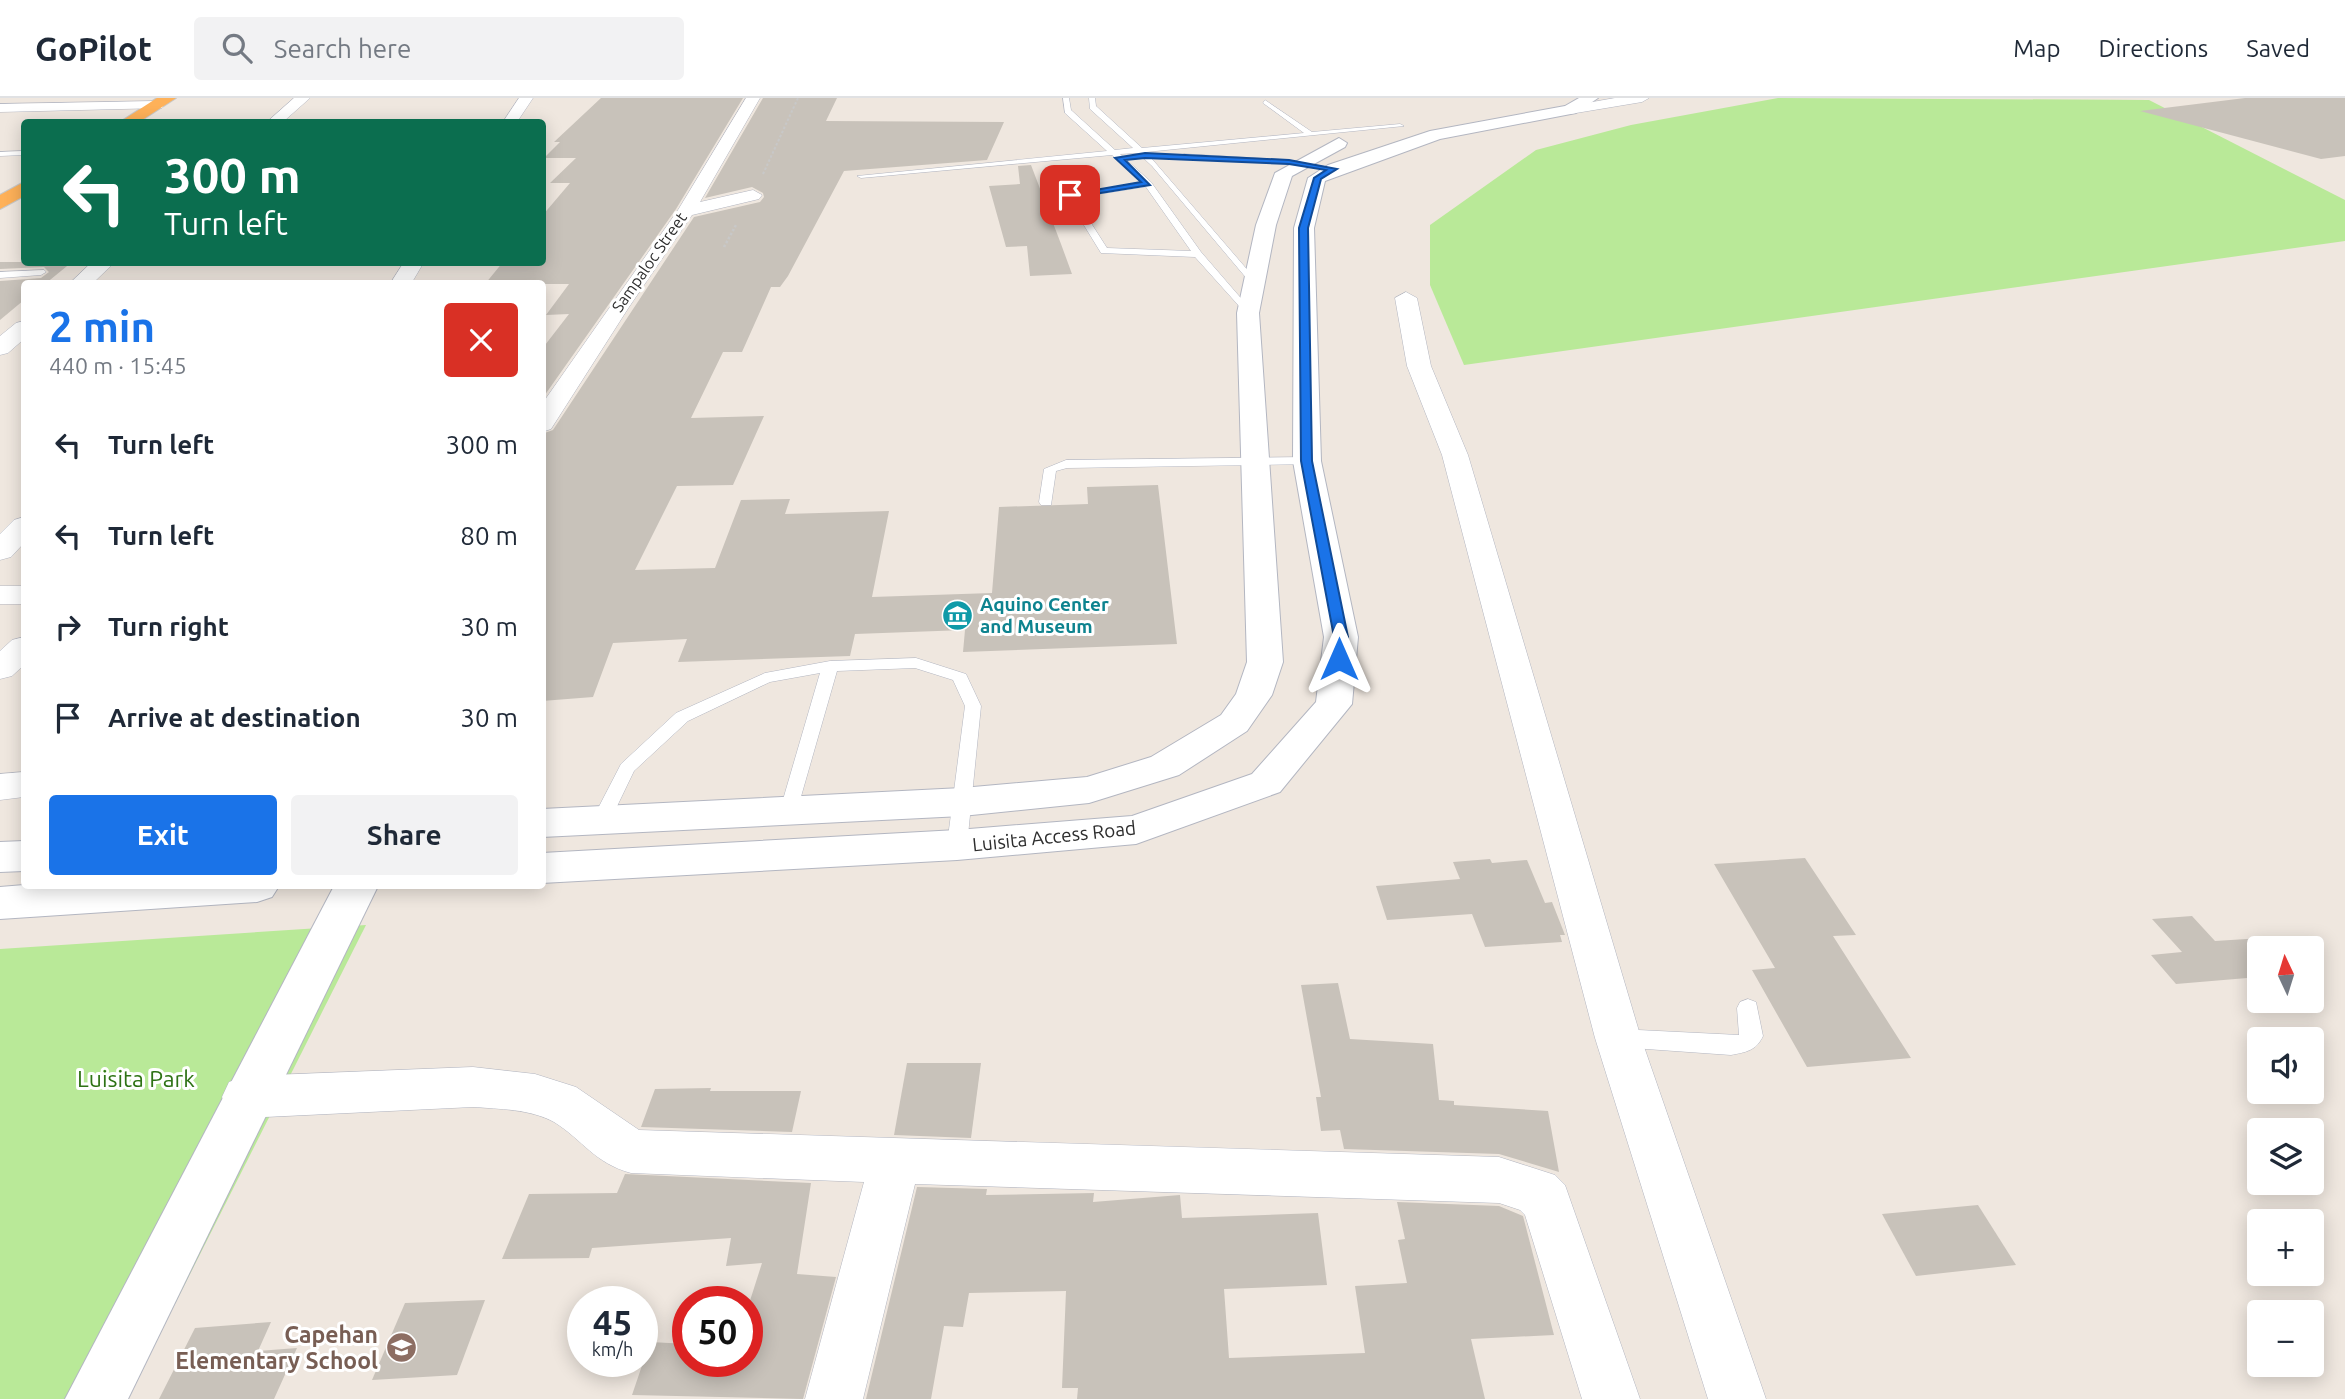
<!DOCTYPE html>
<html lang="en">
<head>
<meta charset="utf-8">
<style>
	:root { --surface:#fff; --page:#f2f2f3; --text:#1f2937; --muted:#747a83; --line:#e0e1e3; --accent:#1a73e8 }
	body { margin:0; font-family:Ubuntu,sans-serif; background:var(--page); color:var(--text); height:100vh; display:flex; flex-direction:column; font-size:26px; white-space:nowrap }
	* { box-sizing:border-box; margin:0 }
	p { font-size:23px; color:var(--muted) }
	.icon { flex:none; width:38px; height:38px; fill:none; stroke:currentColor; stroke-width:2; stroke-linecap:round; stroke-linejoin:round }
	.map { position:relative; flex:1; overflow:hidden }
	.details { position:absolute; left:21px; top:182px; width:525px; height:609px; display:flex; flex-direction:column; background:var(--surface); border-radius:7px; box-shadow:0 4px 18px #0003 }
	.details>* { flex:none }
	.top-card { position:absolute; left:21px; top:21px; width:525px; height:147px; border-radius:7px; box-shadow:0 4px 18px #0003; background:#0b6e4f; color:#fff; overflow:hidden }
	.needle { width:46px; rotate:356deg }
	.buttons { position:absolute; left:2247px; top:838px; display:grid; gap:14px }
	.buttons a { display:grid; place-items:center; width:77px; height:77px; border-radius:7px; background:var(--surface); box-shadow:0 4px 18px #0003; font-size:35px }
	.speed { position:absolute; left:567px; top:1188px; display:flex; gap:14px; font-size:35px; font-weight:700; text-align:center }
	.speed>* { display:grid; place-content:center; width:91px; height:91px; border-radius:50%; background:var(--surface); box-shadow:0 4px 18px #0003; line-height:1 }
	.speed small { font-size:18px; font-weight:400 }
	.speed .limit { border:10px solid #d22; background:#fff; color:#111 }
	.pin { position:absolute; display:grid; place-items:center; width:60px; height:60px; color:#fff; margin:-30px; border-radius:14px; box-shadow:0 4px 10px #0006 }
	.me { position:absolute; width:77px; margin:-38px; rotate:0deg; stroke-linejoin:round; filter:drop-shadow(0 0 5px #0008) }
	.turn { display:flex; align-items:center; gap:24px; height:147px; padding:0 28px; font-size:32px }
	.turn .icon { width:91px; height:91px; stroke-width:2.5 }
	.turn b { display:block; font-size:49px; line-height:60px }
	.round { display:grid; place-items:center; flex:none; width:74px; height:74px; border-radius:7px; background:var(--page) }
	.summary { display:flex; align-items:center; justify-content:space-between; height:119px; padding:0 28px }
	h1 { font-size:42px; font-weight:600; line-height:52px; color:var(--accent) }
	.button { display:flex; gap:14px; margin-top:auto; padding:14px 28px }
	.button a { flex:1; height:80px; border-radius:7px; background:var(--accent); color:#fff; font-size:28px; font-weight:600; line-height:80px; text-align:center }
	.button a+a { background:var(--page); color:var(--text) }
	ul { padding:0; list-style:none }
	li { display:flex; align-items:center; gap:21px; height:91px; padding:0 28px }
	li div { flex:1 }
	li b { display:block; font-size:26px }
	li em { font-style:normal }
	header { display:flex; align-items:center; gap:42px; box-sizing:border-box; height:98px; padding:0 35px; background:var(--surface); border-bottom:2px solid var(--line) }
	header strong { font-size:33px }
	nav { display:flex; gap:38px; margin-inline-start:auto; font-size:24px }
	.search { width:490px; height:63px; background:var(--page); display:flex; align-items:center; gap:18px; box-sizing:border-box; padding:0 24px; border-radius:7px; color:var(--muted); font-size:26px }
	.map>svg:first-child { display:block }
	.green { fill:#b9e998 }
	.building { fill:#c8c2ba }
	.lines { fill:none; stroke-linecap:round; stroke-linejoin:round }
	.service-casing { stroke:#b3b6c1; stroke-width:1 }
	.minor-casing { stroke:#b3b6c1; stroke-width:1 }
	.tertiary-casing { stroke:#b3b6c1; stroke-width:2 }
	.secondary-casing { stroke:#b3b6c1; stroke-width:2 }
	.trunk-casing { stroke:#c8c8c8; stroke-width:2 }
	.path-far1 { stroke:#c8c8c8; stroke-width:2; stroke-dasharray:2.5 2; stroke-linecap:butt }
	.path { stroke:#c8c8c8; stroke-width:2.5; stroke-dasharray:2.5 2; stroke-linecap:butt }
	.service { fill:#fff; fill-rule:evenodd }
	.minor { fill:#fff; fill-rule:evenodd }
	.tertiary { fill:#fff; fill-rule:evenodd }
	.secondary { fill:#fff; fill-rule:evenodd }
	.trunk { fill:#feb159; fill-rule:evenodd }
	.route { fill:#1a73e8; stroke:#114b97; stroke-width:2 }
	.labels { text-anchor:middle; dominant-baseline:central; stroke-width:6; stroke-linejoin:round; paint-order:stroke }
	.far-street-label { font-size:16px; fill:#2d2d2d; stroke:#fff }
	.culture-label { font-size:19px; font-weight:bold; fill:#0d838f; stroke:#fff; text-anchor:start }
	.street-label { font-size:19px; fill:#2d2d2d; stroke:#fff }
	.near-park-label { font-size:23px; fill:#2e7215; stroke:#fff }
	.near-education-label { font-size:23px; font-weight:bold; fill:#785e54; stroke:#fff; text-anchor:end }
</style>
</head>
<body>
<header>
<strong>GoPilot</strong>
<div class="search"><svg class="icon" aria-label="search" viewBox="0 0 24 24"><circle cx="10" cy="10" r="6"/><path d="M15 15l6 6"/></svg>Search here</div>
<nav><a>Map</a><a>Directions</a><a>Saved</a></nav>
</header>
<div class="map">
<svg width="2345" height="1301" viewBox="0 0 2345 1301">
	<rect width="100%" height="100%" fill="#efe7df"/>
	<g class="green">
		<polygon points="1778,0 2149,2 2345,102 2345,143 1464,267 1430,187 1430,127 1536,52 1631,27"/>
		<polygon points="366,827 127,1301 0,1301 0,851"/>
	</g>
	<g class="building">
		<polygon points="601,0 743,0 676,111 542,301 542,251 569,216 546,217 569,186 485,186 503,164 542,164 542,118 570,85 550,85 576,60 544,60 560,44 554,44"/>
		<polygon points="763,0 837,0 826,23 1004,24 987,62 844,73 788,178 780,189 771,189 742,254 723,254 691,320 764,318 733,387 677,388 635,472 715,470 741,402 790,401 785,416 889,413 872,499 992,495 999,409 1088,406 1087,389 1158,387 1177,546 963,554 965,532 855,536 850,558 678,564 687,541 613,545 593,599 542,603 542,336 553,332 694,119 760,104 764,99 763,95 752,89 705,100"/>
		<polygon points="2245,0 2345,0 2345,58 2321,61 2140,13"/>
		<polygon points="1031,67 1061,146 1072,176 1030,178 1027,148 1006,149 989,88 1020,86 1018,68"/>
		<polygon points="0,164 72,164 45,186 24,186 24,202 0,222 0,183 41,180 49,174 44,169 0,171"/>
		<polygon points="1805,760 1856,837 1833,838 1911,960 1807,969 1752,872 1775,870 1714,766"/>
		<polygon points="1490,761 1492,765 1527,762 1545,805 1552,804 1565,837 1560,837 1562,844 1485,849 1472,816 1387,822 1376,788 1460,781 1453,764"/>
		<polygon points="2192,818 2215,843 2278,839 2290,850 2259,850 2259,879 2176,886 2151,857 2182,854 2152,821"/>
		<polygon points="1338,885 1350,941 1433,946 1439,1002 1454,1003 1454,1007 1548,1013 1559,1074 1499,1056 1344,1051 1340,1032 1321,1033 1316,999 1321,999 1301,887"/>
		<polygon points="907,965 981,965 971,1040 894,1037"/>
		<polygon points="711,990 710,993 801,993 792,1034 641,1029 655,991"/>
		<polygon points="625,1076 811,1085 797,1176 836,1179 803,1301 632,1297 650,1244 688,1246 688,1264 747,1264 747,1212 762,1165 726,1168 731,1140 592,1150 589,1160 502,1161 529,1096 617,1095"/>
		<polygon points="917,1089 987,1091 986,1097 1094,1095 1093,1104 1180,1097 1182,1120 1318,1115 1327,1187 1224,1191 1229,1260 1365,1255 1355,1188 1407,1185 1398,1142 1405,1141 1397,1104 1499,1108 1523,1118 1554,1237 1471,1241 1485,1301 1077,1301 1078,1290 1062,1290 1066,1193 969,1195 963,1229 944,1228 931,1301 866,1301"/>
		<polygon points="1978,1107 2016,1167 1916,1178 1882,1116"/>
		<polygon points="485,1202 457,1277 372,1282 405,1205"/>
		<polygon points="271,1224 258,1253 297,1250 274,1301 159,1301 195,1230"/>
	</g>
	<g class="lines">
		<defs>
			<g id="service">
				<path d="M1063,0H1069L1071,12L1115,52L1133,50L1090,11L1089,0H1095L1096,8L1142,50L1304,35L1263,5L1265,2L1312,34L1400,26L1404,28L1146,54L1257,183V187L1253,188L1152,68L1138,55L1120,56L1151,84L1201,154L1252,213L1253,215L1248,218L1195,159L1101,155L1066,98L1141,84L1112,57L861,80L857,78L1107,53L1065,15ZM1146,89L1191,153L1107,150L1075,100Z"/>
				<polygon points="24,53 24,57 0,58 0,54"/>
				<polygon points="1184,56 1289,62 1338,71 1334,73 1289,66 1181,60"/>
				<polygon points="44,172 46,174 41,177 0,180 0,174"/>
				<polygon points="1307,359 1312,360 1312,366 1067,370 1056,373 1051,407 1041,407 1039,404 1044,371 1066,362"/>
				<polygon points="916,560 966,576 981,608 967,747 964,752 950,752 947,747 965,608 953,582 915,570 837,573 796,716 789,718 780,712 820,575 770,584 688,623 634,673 608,727 594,727 592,722 621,666 676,615 765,575 830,563"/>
				<path d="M1748,901L1756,904L1763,938C1756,953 1746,954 1731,957L1618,949L1610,946L1607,940L1610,934L1618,931L1739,937L1737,910L1740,904Z"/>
			</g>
			<g id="minor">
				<polygon points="294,0 310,0 283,24 267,24"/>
				<polygon points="519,0 533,0 517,24 503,24"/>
				<polygon points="746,0 760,0 700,104 753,92 762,97 759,101 692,117 629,209 551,331 542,334 542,306 678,112"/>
				<polygon points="1615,0 1649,0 1642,4 1570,16 1563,12 1570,8"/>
				<polygon points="157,3 164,7 162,10 0,14 0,6"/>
				<polygon points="92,164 115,164 92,186 69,186"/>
				<polygon points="404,164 424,164 411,186 390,186"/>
				<polygon points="1406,194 1417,200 1431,268 1468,357 1641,940 1766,1301 1708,1301 1595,940 1442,357 1407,268 1395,200"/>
				<polygon points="24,223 24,241 8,255 0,257 0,238 16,225"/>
				<polygon points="24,419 24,445 11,459 0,462 0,436 14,422"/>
				<rect x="0" y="488" width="24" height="18"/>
				<polygon points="24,539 24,567 12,578 0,581 0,553 12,542"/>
				<polygon points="24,674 24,699 0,702 0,676"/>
				<path d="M473,969L535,976L576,989L639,1032L1499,1059L1555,1077L1565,1087L1640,1301H1582L1525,1117L1520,1112L1499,1105L915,1086L863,1301H805L864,1084L631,1075C594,1065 583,1042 554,1024C530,1011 499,1011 473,1009L246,1020L229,1014L222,999L229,984L246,978Z"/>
			</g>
			<polygon id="tertiary" points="334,788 378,788 128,1301 65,1301"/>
			<g id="secondary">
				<polygon points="1579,0 1598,0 1576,15 1440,41 1325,83 1314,130 1321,363 1358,539 1352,606 1280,694 1136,746 957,762 542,785 542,755 957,732 1132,718 1252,676 1316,604 1324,539 1293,363 1294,130 1308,80 1328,67 1430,33 1565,8"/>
				<polygon points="1339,40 1347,45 1345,49 1292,78 1276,127 1259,215 1283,564 1272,597 1247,633 1179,677 1089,705 962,718 542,739 542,711 962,690 1087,679 1151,659 1221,617 1236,596 1247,564 1237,215 1256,127 1275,75"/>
				<polygon points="24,743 24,773 0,774 0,744"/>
				<polygon points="24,787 278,788 279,788 272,799 257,804 0,821 0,789"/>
			</g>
			<g id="trunk">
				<polygon points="157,0 176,0 139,24 120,24"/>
				<polygon points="24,84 24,98 0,111 0,97"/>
			</g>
		</defs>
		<use href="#service" class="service-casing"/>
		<use href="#minor" class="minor-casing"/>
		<use href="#tertiary" class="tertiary-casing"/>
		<use href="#secondary" class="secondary-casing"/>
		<use href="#trunk" class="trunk-casing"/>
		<polyline class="path-far1" points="763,76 798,0"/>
		<polyline class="path" points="724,149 736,127"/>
		<use href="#service" class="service"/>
		<use href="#minor" class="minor"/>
		<use href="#tertiary" class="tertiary"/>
		<use href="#secondary" class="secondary"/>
		<use href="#trunk" class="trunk"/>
	</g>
	<polygon class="route" points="1145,55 1289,62 1337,71 1321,81 1308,130 1312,363 1348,539 1344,564 1339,566 1331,561 1334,539 1301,363 1299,130 1314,80 1326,72 1289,66 1145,60 1125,62 1150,87 1070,100 1066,97 1141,84 1115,60"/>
	<defs>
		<symbol id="museum-disc" viewBox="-11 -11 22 22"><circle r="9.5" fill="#0f9aa8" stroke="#fff"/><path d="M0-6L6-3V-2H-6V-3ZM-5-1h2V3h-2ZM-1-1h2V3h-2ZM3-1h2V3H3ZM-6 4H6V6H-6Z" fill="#fff"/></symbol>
		<symbol id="school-disc" viewBox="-11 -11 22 22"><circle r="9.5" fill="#8d6e63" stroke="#fff"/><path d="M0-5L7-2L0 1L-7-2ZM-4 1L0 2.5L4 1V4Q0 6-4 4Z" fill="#fff"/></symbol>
	</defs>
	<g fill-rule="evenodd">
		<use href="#museum-disc" x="940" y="500" width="35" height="35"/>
		<use href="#school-disc" x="384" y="1232" width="35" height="35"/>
	</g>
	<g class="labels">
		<g class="far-street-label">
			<text transform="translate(649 164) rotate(-55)">Sampaloc Street</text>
		</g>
		<g class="culture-label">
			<text x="980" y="506">Aquino Center<tspan x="980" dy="22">and Museum</tspan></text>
		</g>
		<g class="street-label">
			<text transform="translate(1054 738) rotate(-6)">Luisita Access Road</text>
		</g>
		<g class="near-park-label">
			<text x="136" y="980">Luisita Park</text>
		</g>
		<g class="near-education-label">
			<text x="378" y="1236">Capehan<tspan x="378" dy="26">Elementary School</tspan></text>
		</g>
	</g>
</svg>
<div class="buttons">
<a><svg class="needle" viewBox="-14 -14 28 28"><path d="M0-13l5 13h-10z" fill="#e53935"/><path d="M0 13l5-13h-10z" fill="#747a83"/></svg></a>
<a><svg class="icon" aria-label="sound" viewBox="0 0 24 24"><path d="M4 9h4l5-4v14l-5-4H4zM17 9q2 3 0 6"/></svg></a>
<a><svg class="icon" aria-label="layers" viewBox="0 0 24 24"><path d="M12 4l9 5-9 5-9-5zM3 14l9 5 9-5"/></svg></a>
<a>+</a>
<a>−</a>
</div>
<div class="speed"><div>45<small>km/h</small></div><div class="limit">50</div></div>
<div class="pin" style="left:1070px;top:97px;background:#d93025"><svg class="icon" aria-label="arrive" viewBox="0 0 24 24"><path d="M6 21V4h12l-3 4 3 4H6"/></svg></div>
<svg class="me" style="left:1339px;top:561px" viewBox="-20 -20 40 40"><path d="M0-17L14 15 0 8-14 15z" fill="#1a73e8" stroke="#fff" stroke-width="4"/></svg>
<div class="top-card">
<div class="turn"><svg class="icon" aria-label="left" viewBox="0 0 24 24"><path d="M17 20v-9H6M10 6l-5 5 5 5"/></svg><div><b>300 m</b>Turn left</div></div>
</div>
<section class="details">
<div class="summary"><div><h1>2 min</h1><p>440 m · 15:45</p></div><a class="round" style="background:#d93025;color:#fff"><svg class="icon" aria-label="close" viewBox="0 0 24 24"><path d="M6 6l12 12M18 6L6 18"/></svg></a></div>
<ul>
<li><svg class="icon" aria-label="left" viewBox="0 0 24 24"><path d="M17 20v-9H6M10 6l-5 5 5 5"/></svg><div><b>Turn left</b></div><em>300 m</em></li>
<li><svg class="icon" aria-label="left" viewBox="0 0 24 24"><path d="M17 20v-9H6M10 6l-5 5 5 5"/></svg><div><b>Turn left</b></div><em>80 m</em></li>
<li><svg class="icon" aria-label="right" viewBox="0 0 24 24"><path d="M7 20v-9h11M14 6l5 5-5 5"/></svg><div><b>Turn right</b></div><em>30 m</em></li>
<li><svg class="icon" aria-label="arrive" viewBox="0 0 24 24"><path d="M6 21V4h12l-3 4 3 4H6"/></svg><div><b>Arrive at destination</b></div><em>30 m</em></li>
</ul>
<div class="button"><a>Exit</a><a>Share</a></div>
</section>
</div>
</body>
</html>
